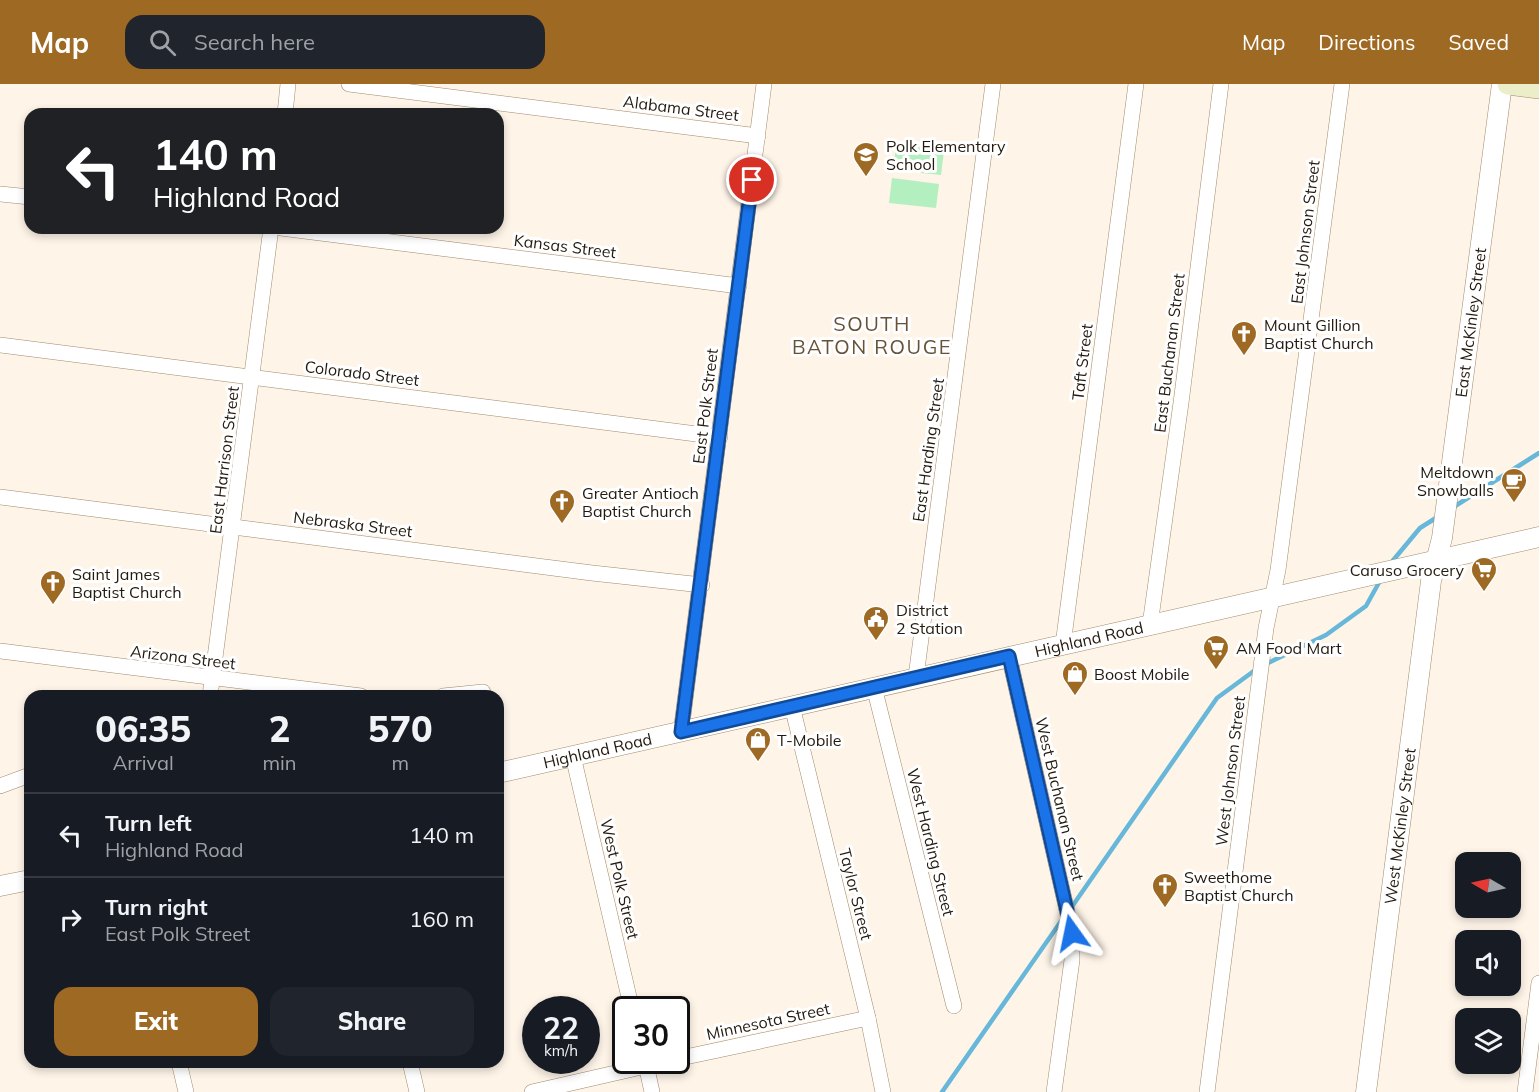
<!DOCTYPE html>
<html lang="en">
<head>
<meta charset="utf-8">
<style>
	:root { --surface:#171b24; --page:#20242c; --text:#f1f3f6; --muted:#9ea1a6; --line:#363941; --accent:#9e6922 }
	body { margin:0; font-family:Mulish,sans-serif; background:var(--page); color:var(--text); height:100vh; display:flex; flex-direction:column; font-size:22px; white-space:nowrap }
	* { box-sizing:border-box; margin:0 }
	p { font-size:20px; color:var(--muted) }
	.icon { flex:none; width:33px; height:33px; fill:none; stroke:currentColor; stroke-width:2; stroke-linecap:round; stroke-linejoin:round }
	.map { position:relative; flex:1; overflow:hidden }
	.side { position:absolute; left:24px; top:606px; width:480px; height:378px; display:flex; flex-direction:column; background:var(--surface); border-radius:18px; box-shadow:0 3px 9px #0003 }
	.side>* { flex:none }
	.hud { position:absolute; left:24px; top:24px; width:480px; height:126px; border-radius:18px; box-shadow:0 3px 9px #0003; background:#202124; color:#fff; overflow:hidden }
	.needle { width:39px; rotate:279deg }
	.fabs { position:absolute; left:1455px; top:768px; display:grid; gap:12px }
	.fabs a { display:grid; place-items:center; width:66px; height:66px; border-radius:12px; background:var(--surface); box-shadow:0 3px 9px #0003; font-size:30px }
	.speed { position:absolute; left:522px; top:912px; display:flex; gap:12px; font-size:30px; font-weight:700; text-align:center }
	.speed>* { display:grid; place-content:center; width:78px; height:78px; border-radius:50%; background:var(--surface); box-shadow:0 3px 9px #0003; line-height:1 }
	.speed small { font-size:15px; font-weight:400 }
	.speed .limit { border:3px solid #111; border-radius:9px; background:#fff; color:#111 }
	.pin { position:absolute; display:grid; place-items:center; width:51px; height:51px; color:#fff; margin:-26px; border:3px solid #fff; border-radius:50%; box-shadow:0 2px 6px #0007 }
	.me { position:absolute; width:66px; margin:-33px; rotate:348deg; stroke-linejoin:round; filter:drop-shadow(0 0 4px #0008) }
	.turn { display:flex; align-items:center; gap:21px; height:126px; padding:0 30px; font-size:27px }
	.turn .icon { width:78px; height:78px; stroke-width:2.5 }
	.turn b { display:block; font-size:42px; line-height:51px }
	.eta { display:flex; justify-content:space-evenly; align-items:center; height:102px; text-align:center }
	.eta b { font-size:36px; font-weight:800; line-height:42px }
	.cta { display:flex; gap:12px; margin-top:auto; padding:12px 30px }
	.cta a { flex:1; height:69px; border-radius:18px; background:var(--accent); color:#fff; font-size:24px; font-weight:800; line-height:69px; text-align:center }
	.cta a+a { background:var(--page); color:var(--text) }
	ul { padding:0; list-style:none }
	li { display:flex; align-items:center; gap:18px; height:84px; padding:0 30px; border-top:2px solid var(--line) }
	li div { flex:1 }
	li b { display:block; font-size:22px }
	li em { font-style:normal }
	header { display:flex; align-items:center; gap:36px; box-sizing:border-box; height:84px; padding:0 30px; background:var(--accent); color:#fff }
	header strong { font-size:28px }
	nav { display:flex; gap:33px; margin-inline-start:auto; font-size:21px }
	.search { width:420px; height:54px; background:var(--page); display:flex; align-items:center; gap:15px; box-sizing:border-box; padding:0 21px; border-radius:18px; color:var(--muted); font-size:22px }
	.map>svg:first-child { display:block }
	.green { fill:#b4efbf }
	.lines { fill:none; stroke-linecap:round; stroke-linejoin:round }
	.stream { stroke:#66b7d9; stroke-width:4.5 }
	.minor-casing { stroke:#a18a6d; stroke-width:16 }
	.tertiary-casing { stroke:#a18a6d; stroke-width:21 }
	.secondary-casing { stroke:#a18a6d; stroke-width:22 }
	.minor { stroke:#fff; stroke-width:15 }
	.tertiary { stroke:#fff; stroke-width:20 }
	.secondary { stroke:#eceeca; stroke-width:21 }
	.route-casing { stroke:#114b97; stroke-width:15 }
	.route { stroke:#1a73e8; stroke-width:10 }
	.labels { text-anchor:middle; dominant-baseline:central; stroke-width:6; stroke-linejoin:round; paint-order:stroke }
	.street-label { font-size:16px; fill:#231a0f; stroke:#fff }
	.poi-label { font-size:16px; fill:#231a0f; stroke:#fff; text-anchor:start }
	.quarter-label { font-size:20px; letter-spacing:1.5px; fill:#675237; stroke:#fff }
</style>
</head>
<body>
<header>
<strong>Map</strong>
<div class="search"><svg class="icon" aria-label="search" viewBox="0 0 24 24"><circle cx="10" cy="10" r="6"/><path d="M15 15l6 6"/></svg>Search here</div>
<nav><a>Map</a><a>Directions</a><a>Saved</a></nav>
</header>
<div class="map">
<svg width="1539" height="1008" viewBox="0 0 1539 1008">
	<rect width="100%" height="100%" fill="#fef4e8"/>
	<g class="green">
		<polygon points="896,61 944,66 941,91 893,86"/>
		<polygon points="892,94 939,100 936,124 889,119"/>
	</g>
	<g class="lines">
		<g class="stream">
			<polyline points="1452,424 1539,369"/>
			<polyline points="1390,480 1420,444 1439,432"/>
			<polyline points="1266,580 1326,551 1366,522 1381,495"/>
			<polyline points="1071,824 1217,614 1258,584"/>
			<polyline points="942,1008 1064,833"/>
		</g>
		<defs>
			<g id="minor">
				<polyline points="349,0 758,52"/>
				<polyline points="285,30 288,0"/>
				<polyline points="0,110 30,113"/>
				<polyline points="281,144 739,202"/>
				<polyline points="0,261 720,353"/>
				<polyline points="0,413 592,489 702,501"/>
				<polyline points="1150,541 1181,319 1221,0"/>
				<polyline points="1063,561 1136,0"/>
				<polyline points="0,567 361,612"/>
				<polyline points="1009,572 1072,849 1072,876 1054,1008"/>
				<polyline points="916,593 993,0"/>
				<polyline points="874,603 954,922"/>
				<polyline points="210,612 271,144"/>
				<polyline points="443,612 483,608"/>
				<polyline points="792,622 868,934 883,1008"/>
				<polyline points="681,648 764,0"/>
				<polyline points="573,672 632,926"/>
				<polyline points="0,702 27,692"/>
				<polyline points="676,975 868,934"/>
				<polyline points="645,976 652,1008"/>
				<polyline points="179,978 186,1008"/>
				<polyline points="410,978 417,1008"/>
				<polyline points="532,1008 672,976"/>
				<polyline points="1207,1008 1266,544 1278,486 1342,0"/>
				<polyline points="1525,1008 1539,899"/>
			</g>
			<g id="tertiary">
				<path id="s1" d="M498,689L1539,453"/>
				<polyline points="0,802 30,796"/>
				<path id="s2" d="M1366,1008L1431,497L1442,454L1502,0"/>
			</g>
			<polyline id="secondary" points="1508,0 1539,4"/>
		</defs>
		<use href="#minor" class="minor-casing"/>
		<use href="#tertiary" class="tertiary-casing"/>
		<use href="#secondary" class="secondary-casing"/>
		<use href="#minor" class="minor"/>
		<use href="#tertiary" class="tertiary"/>
		<use href="#secondary" class="secondary"/>
	</g>
	<g class="lines">
		<defs>
			<polyline id="route" points="752,96 681,648 1009,572 1072,849"/>
		</defs>
		<use href="#route" class="route-casing"/>
		<use href="#route" class="route"/>
	</g>
	<defs>
		<symbol id="school-pin" viewBox="-11 -11 22 30"><path d="M0 17L-7.5 6A9.5 9.5 0 1 1 7.5 6Z" fill="#9e6922" stroke="#fff"/><path d="M0-5L7-2L0 1L-7-2ZM-4 1L0 2.5L4 1V4Q0 6-4 4Z" fill="#fff"/></symbol>
		<symbol id="church-pin" viewBox="-11 -11 22 30"><path d="M0 17L-7.5 6A9.5 9.5 0 1 1 7.5 6Z" fill="#9e6922" stroke="#fff"/><path d="M-1.2-6h2.4v3.5h3.3v2.4h-3.3V6h-2.4V-.1h-3.3v-2.4h3.3Z" fill="#fff"/></symbol>
		<symbol id="cafe-pin" viewBox="-11 -11 22 30"><path d="M0 17L-7.5 6A9.5 9.5 0 1 1 7.5 6Z" fill="#9e6922" stroke="#fff"/><path d="M-5.5-4.5H6V0H3Q3 3.5 0 3.5H-2.5Q-5.5 3.5-5.5 0ZM3-3.2v2h1.7v-2ZM-6 4.5H4V6H-6Z" fill="#fff"/></symbol>
		<symbol id="supermarket-pin" viewBox="-11 -11 22 30"><path d="M0 17L-7.5 6A9.5 9.5 0 1 1 7.5 6Z" fill="#9e6922" stroke="#fff"/><path d="M-6-5.5h2.5l.6 2H6L4.5 2H-2.5L-4.4-4H-6ZM-1.5 3.2a1.3 1.3 0 1 0 .1 0ZM3 3.2a1.3 1.3 0 1 0 .1 0Z" fill="#fff"/></symbol>
		<symbol id="civic-pin" viewBox="-11 -11 22 30"><path d="M0 17L-7.5 6A9.5 9.5 0 1 1 7.5 6Z" fill="#9e6922" stroke="#fff"/><path d="M-.6-6.5H3V-4.5H.6V-3L4-1V1h2V6H-6V1h2V-1L-.6-3ZM-1.2 2.5V6h2.4V2.5Z" fill="#fff"/></symbol>
		<symbol id="shop-pin" viewBox="-11 -11 22 30"><path d="M0 17L-7.5 6A9.5 9.5 0 1 1 7.5 6Z" fill="#9e6922" stroke="#fff"/><path d="M-5-2.5h2.3a2.7 3.5 0 0 1 5.4 0H5L5.5 6h-11ZM-1.5-2.5h3a1.5 2.3 0 0 0-3 0Z" fill="#fff"/></symbol>
	</defs>
	<g fill-rule="evenodd">
		<use href="#school-pin" x="851" y="56" width="30" height="40"/>
		<use href="#church-pin" x="1229" y="235" width="30" height="40"/>
		<use href="#cafe-pin" x="1499" y="382" width="30" height="40"/>
		<use href="#church-pin" x="547" y="403" width="30" height="40"/>
		<use href="#supermarket-pin" x="1469" y="471" width="30" height="40"/>
		<use href="#church-pin" x="38" y="484" width="30" height="40"/>
		<use href="#civic-pin" x="861" y="520" width="30" height="40"/>
		<use href="#supermarket-pin" x="1201" y="549" width="30" height="40"/>
		<use href="#shop-pin" x="1060" y="575" width="30" height="40"/>
		<use href="#shop-pin" x="743" y="641" width="30" height="40"/>
		<use href="#church-pin" x="1150" y="787" width="30" height="40"/>
	</g>
	<g class="labels">
		<g class="street-label">
			<text transform="translate(681 24) rotate(7)">Alabama Street</text>
			<text transform="translate(1305 148) rotate(-83)">East Johnson Street</text>
			<text transform="translate(565 162) rotate(7)">Kansas Street</text>
			<text stroke="none"><textPath href="#s2" startOffset="777">East McKinley Street</textPath></text>
			<text transform="translate(1169 269) rotate(-83)">East Buchanan Street</text>
			<text transform="translate(1082 278) rotate(-83)">Taft Street</text>
			<text transform="translate(362 289) rotate(7)">Colorado Street</text>
			<text transform="translate(705 322) rotate(-83)">East Polk Street</text>
			<text transform="translate(928 366) rotate(-82)">East Harding Street</text>
			<text transform="translate(224 376) rotate(-83)">East Harrison Street</text>
			<text transform="translate(353 440) rotate(7)">Nebraska Street</text>
			<text stroke="none"><textPath href="#s1" startOffset="606">Highland Road</textPath></text>
			<text transform="translate(183 573) rotate(7)">Arizona Street</text>
			<text stroke="none"><textPath href="#s1" startOffset="102">Highland Road</textPath></text>
			<text transform="translate(1230 687) rotate(-83)">West Johnson Street</text>
			<text transform="translate(1060 715) rotate(77)">West Buchanan Street</text>
			<text stroke="none"><textPath href="#s2" startOffset="268">West McKinley Street</textPath></text>
			<text transform="translate(931 758) rotate(76)">West Harding Street</text>
			<text transform="translate(620 795) rotate(77)">West Polk Street</text>
			<text transform="translate(856 810) rotate(76)">Taylor Street</text>
			<text transform="translate(768 937) rotate(-12)">Minnesota Street</text>
		</g>
		<g class="poi-label">
			<text x="886" y="62">Polk Elementary<tspan x="886" dy="18">School</tspan></text>
			<text x="1264" y="241">Mount Gillion<tspan x="1264" dy="18">Baptist Church</tspan></text>
			<text x="1494" y="388" text-anchor="end">Meltdown<tspan x="1494" dy="18">Snowballs</tspan></text>
			<text x="582" y="409">Greater Antioch<tspan x="582" dy="18">Baptist Church</tspan></text>
			<text x="1464" y="486" text-anchor="end">Caruso Grocery</text>
			<text x="72" y="490">Saint James<tspan x="72" dy="18">Baptist Church</tspan></text>
			<text x="896" y="526">District<tspan x="896" dy="18">2 Station</tspan></text>
			<text x="1236" y="564">AM Food Mart</text>
			<text x="1094" y="590">Boost Mobile</text>
			<text x="777" y="656">T-Mobile</text>
			<text x="1184" y="793">Sweethome<tspan x="1184" dy="18">Baptist Church</tspan></text>
		</g>
		<g class="quarter-label">
			<text x="872" y="239">SOUTH<tspan x="872" dy="23">BATON ROUGE</tspan></text>
		</g>
	</g>
</svg>
<div class="fabs">
<a><svg class="needle" viewBox="-14 -14 28 28"><path d="M0-13l5 13h-10z" fill="#e53935"/><path d="M0 13l5-13h-10z" fill="#9ea1a6"/></svg></a>
<a><svg class="icon" aria-label="sound" viewBox="0 0 24 24"><path d="M4 9h4l5-4v14l-5-4H4zM17 9q2 3 0 6"/></svg></a>
<a><svg class="icon" aria-label="layers" viewBox="0 0 24 24"><path d="M12 4l9 5-9 5-9-5zM3 14l9 5 9-5"/></svg></a>
</div>
<div class="speed"><div>22<small>km/h</small></div><div class="limit">30</div></div>
<div class="pin" style="left:752px;top:96px;background:#d93025"><svg class="icon" aria-label="arrive" viewBox="0 0 24 24"><path d="M6 21V4h12l-3 4 3 4H6"/></svg></div>
<svg class="me" style="left:1072px;top:849px" viewBox="-20 -20 40 40"><path d="M0-17L14 15 0 8-14 15z" fill="#1a73e8" stroke="#fff" stroke-width="4"/></svg>
<div class="hud">
<div class="turn"><svg class="icon" aria-label="left" viewBox="0 0 24 24"><path d="M17 20v-9H6M10 6l-5 5 5 5"/></svg><div><b>140 m</b>Highland Road</div></div>
</div>
<section class="side">
<div class="eta">
<div><b>06:35</b><p>Arrival</p></div>
<div><b>2</b><p>min</p></div>
<div><b>570</b><p>m</p></div>
</div>
<ul>
<li><svg class="icon" aria-label="left" viewBox="0 0 24 24"><path d="M17 20v-9H6M10 6l-5 5 5 5"/></svg><div><b>Turn left</b><p>Highland Road</p></div><em>140 m</em></li>
<li><svg class="icon" aria-label="right" viewBox="0 0 24 24"><path d="M7 20v-9h11M14 6l5 5-5 5"/></svg><div><b>Turn right</b><p>East Polk Street</p></div><em>160 m</em></li>
</ul>
<div class="cta"><a>Exit</a><a>Share</a></div>
</section>
</div>
</body>
</html>
